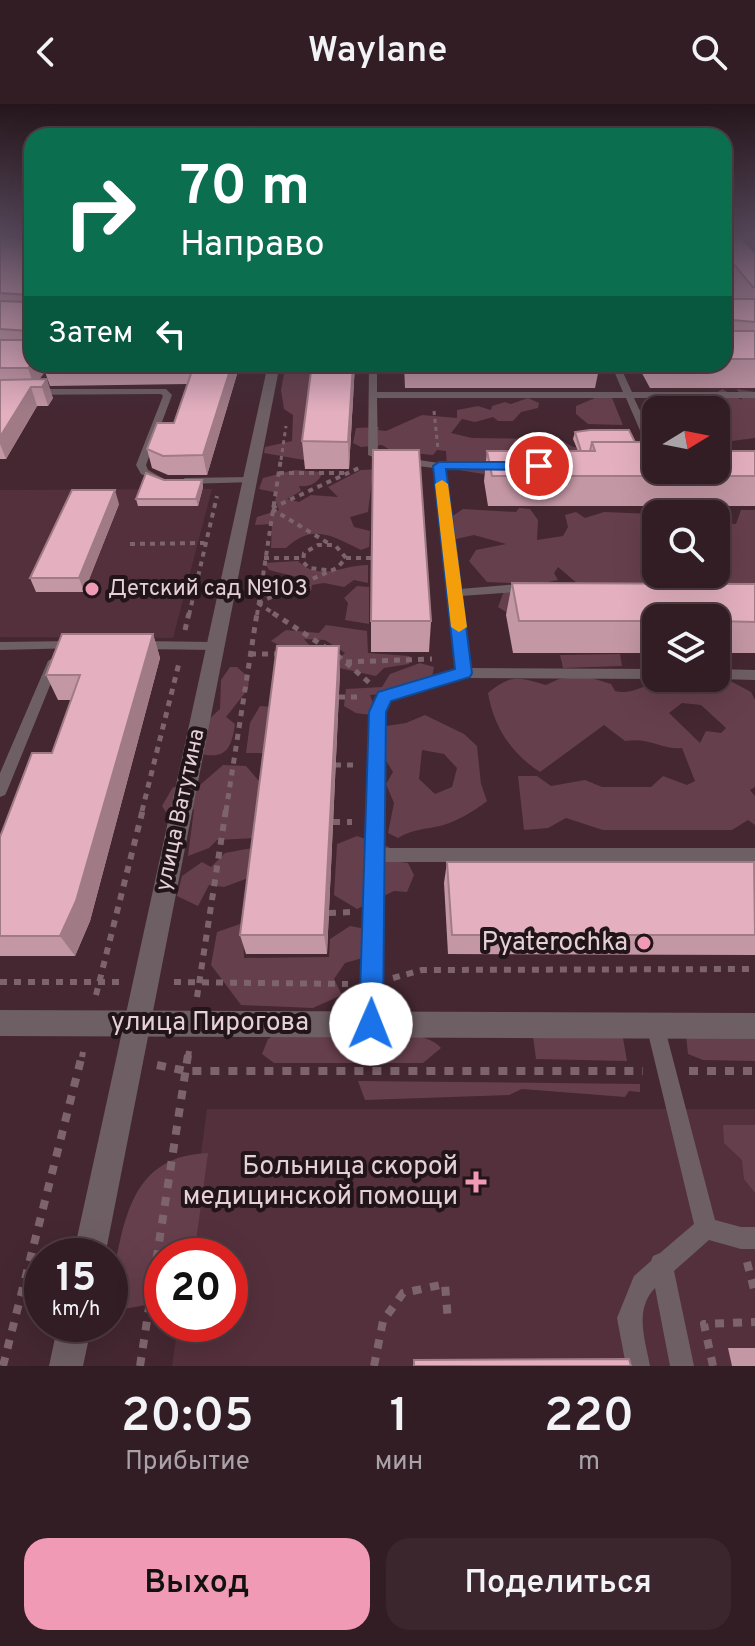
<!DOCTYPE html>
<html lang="ru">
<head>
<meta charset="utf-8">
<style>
	:root { --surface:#331d25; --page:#3b262d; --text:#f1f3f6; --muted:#a9a2a7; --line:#4e3b42; --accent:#f09ab6 }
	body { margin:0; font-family:Overpass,sans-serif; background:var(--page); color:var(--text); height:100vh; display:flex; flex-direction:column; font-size:30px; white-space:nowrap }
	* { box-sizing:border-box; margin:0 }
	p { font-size:26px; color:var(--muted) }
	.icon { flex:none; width:44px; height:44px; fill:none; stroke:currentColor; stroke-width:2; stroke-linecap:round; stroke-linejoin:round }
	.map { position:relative; height:1262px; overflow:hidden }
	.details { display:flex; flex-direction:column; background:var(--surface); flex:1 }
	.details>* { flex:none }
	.top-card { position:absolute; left:24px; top:24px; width:708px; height:244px; border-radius:24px; box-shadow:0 8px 32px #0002,0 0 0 2px var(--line); background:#0b6e4f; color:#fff; overflow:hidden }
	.needle { width:52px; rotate:80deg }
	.buttons { position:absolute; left:642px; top:292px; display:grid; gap:16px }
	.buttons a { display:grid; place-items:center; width:88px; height:88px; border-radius:16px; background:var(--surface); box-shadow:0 8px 32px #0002,0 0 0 2px var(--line); font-size:40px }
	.speed { position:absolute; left:24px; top:1134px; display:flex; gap:16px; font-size:40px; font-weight:700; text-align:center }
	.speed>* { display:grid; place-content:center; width:104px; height:104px; border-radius:50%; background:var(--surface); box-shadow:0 8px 32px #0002,0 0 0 2px var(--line); line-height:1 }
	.speed small { font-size:20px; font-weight:400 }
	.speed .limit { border:12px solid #d22; background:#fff; color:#111 }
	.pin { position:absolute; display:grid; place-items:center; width:68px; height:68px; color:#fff; margin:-34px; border:4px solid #fff; border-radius:50%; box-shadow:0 2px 8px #0007 }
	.me { position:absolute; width:88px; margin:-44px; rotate:1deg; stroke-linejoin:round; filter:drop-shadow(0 0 6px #0008) }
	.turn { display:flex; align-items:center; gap:28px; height:168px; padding:0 24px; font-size:36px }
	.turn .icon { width:104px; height:104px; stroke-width:2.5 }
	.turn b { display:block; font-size:56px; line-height:68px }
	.then { display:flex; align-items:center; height:76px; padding:0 24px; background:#0003; gap:16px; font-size:30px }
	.eta { display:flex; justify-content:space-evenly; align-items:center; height:136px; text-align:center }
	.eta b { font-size:48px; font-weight:600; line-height:56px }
	.cta { display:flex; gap:16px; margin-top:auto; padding:16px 24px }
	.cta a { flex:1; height:92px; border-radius:24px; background:var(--accent); color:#111; font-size:32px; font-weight:600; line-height:92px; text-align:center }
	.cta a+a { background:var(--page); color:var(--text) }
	header { display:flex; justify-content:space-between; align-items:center; height:104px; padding:0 24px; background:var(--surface); font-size:36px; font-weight:600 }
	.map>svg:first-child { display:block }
	.built { fill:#54303c }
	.green { fill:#663f4c; fill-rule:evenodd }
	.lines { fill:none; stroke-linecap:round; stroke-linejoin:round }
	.path-far4 { stroke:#7d646c; stroke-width:3; stroke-dasharray:4 4; stroke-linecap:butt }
	.path-far3 { stroke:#7d646c; stroke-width:4; stroke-dasharray:5 5; stroke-linecap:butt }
	.path-far2 { stroke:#7d646c; stroke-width:5; stroke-dasharray:6 6; stroke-linecap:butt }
	.path-far1 { stroke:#7d646c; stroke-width:6; stroke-dasharray:7 7; stroke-linecap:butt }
	.path { stroke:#7d646c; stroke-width:8; stroke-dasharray:9 9; stroke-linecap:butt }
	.service { fill:#6e5f64; fill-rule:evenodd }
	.minor { fill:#6e5f64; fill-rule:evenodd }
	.tertiary { fill:#6e5f64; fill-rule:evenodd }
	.wall { fill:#c497a5 }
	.shaded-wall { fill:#a07b86 }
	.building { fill:#e4b0c0; stroke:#a07b86; stroke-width:2 }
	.route { fill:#1a73e8; stroke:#114b97; stroke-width:2 }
	.slow { fill:#f59e0b }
	.poi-dot { fill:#f09ab6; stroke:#221519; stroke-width:3 }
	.labels { text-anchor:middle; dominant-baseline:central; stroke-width:8; stroke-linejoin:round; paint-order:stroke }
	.poi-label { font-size:22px; fill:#e4d0d6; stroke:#221519; text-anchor:start }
	.street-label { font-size:22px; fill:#e4d0d6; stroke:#221519 }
	.near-poi-label { font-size:26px; fill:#e4d0d6; stroke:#221519; text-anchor:end }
	.near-street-label { font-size:26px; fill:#e4d0d6; stroke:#221519 }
</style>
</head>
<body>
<header><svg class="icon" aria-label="back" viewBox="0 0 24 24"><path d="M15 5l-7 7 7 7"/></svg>Waylane<svg class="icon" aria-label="search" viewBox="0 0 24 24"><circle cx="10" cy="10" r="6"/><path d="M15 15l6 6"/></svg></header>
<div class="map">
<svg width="755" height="1262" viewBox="0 0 755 1262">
	<rect width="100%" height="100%" fill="#442731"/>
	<g class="built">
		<polygon points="212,385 173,534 0,533 0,386"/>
		<polygon points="207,1005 755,1005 755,1262 172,1262 178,1220 230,1220 230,1152 187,1152"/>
	</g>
	<g class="green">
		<polygon points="301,260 341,260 314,266 304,356 264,349 265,343 292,337 293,311 284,305 281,286 284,270"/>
		<path d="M722,285L742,296L737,285L755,288V334L716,339V306H656V324L640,323L634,307L643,306L642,301C657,292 683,294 699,302Z"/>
		<polygon points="528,294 539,299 538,304 521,308 513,317 498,317 493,313 475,318 462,315 451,329 472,334 559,335 573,343 590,345 625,341 491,364 483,370 447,364 446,347 437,346 433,351 392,347 382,341 361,343 353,339 356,324 379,323 378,326 386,327 422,311 457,314 457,306 478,302 491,306 492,302 505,298 511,300"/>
		<polygon points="595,294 612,294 623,321 588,320 576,310 576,302"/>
		<path d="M385,365L401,373L372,376L368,408L350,413L354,423L370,427L369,443L361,446C334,433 313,418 286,444H271L272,420L255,421L257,413L279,406L275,396L278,389L259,385L263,374L294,366L323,368C318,379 311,383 299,382L301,387L287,395L299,398L311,391L338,393L328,383L361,366Z"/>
		<polygon points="684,403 725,404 725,419 736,420 741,406 755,406 755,495 508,509 498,503 504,487 733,485 702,470 716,470 716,410 669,407"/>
		<polygon points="519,404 530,405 538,416 537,436 563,432 568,423 565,411 576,408 585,414 604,408 653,410 656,470 684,470 685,478 578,480 558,463 554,469 558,476 539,480 487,478 469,457 476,446 506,440 474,431 456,435 439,421 463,405 516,408"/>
		<path d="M298,457C319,478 342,461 368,461V479L354,476L344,483L324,479L312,481L311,487L298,485L286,489L284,484L297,473L269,466L265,459Z"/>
		<polygon points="357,482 369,483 369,520 345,516 348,499 344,494"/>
		<polygon points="326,521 367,527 368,549 410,552 409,560 384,564 376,572 330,562 345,549 325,536 304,535 312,544 289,547 271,537 286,526 319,529"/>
		<polygon points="620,550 622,562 563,564 560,551"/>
		<polygon points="420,559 434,563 431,579 408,588 370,591 374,601 371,611 356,609 344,602 346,585 382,583 390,570"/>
		<path d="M230,563H237L249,574L248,585L226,613L235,620C231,647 225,656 197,649L204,620L220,605L221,576Z"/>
		<path d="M585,572L611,580L615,587C631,591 637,583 652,581C664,579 691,584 703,588L723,573L751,588L755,596V683L750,686L755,692V721L748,716L732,726H603L566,714L548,724L524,726L518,672H537L551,682L585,676L602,683H651L663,672L687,681L695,677L682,644C662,646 650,633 625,637L604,621L540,668C512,650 494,624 488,589C511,570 518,573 546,581L559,575ZM682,599L701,601L726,624L721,629L706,627L700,639L669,609Z"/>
		<polygon points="260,602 272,603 267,649 246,649 250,619"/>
		<path d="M425,611L464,630L477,642L481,680L487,697C473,708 453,720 435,723C419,726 412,726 398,734L388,729L394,699L386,680L393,668L385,655L386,622L406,619ZM422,646L444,650L457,664L452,683L435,690L419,675Z"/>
		<polygon points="223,661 246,662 259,677 255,734 217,736 209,744 188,752 194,705 170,714 162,702 173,683 192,688"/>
		<polygon points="357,732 389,743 393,757 408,759 414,771 407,788 394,787 357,805 334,791 337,740"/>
		<polygon points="252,744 251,773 224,783 209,781 198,802 177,792 182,772 202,758 211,763 225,749"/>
		<polygon points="243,819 244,854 329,853 330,835 350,822 366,825 366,853 345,859 334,875 342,891 313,904 241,901 211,861 217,828"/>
		<path d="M283,926C316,926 421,919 441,944L423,959H274L262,950L268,935Z"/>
		<polygon points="755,927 755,957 703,956 688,950 686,931"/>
		<polygon points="533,932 623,934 627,957 536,955"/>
		<polygon points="358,977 640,980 640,988 629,987 625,993 522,985 509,991 365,996"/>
		<polygon points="723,1021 755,1021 755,1089 744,1075 742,1056 724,1039"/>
		<path d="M208,1049L194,1152H162V1198L124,1205L110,1193V1186C124,1122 127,1052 208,1049Z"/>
	</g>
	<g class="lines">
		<g class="path-far4">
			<polyline points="434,307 438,345"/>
			<polyline points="281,356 286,322"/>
		</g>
		<g class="path-far3">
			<polyline points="279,369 346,369"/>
			<polyline points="272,404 361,363"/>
			<polyline points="272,405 328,439"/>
			<polyline points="130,440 204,439"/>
			<polyline points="264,454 302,454"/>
			<polyline points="346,454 372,454"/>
			<polyline points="258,499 337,464 346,454 335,441 318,441 304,449 303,458 309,464 327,466"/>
			<polyline points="258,499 276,511"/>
			<polyline points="189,511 217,392"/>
			<polyline points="257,511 281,354"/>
		</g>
		<g class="path-far2">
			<polyline points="273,509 328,545"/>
			<polyline points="185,526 189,509"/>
			<polyline points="250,550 279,550"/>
			<polyline points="337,551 372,581"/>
			<polyline points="346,558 432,555"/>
			<polyline points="339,593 363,593"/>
			<polyline points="335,661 354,661"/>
			<polyline points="142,707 179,559"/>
			<polyline points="226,707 257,509"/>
		</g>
		<g class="path-far1">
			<polyline points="333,718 352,718"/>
			<polyline points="329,809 352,808"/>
			<polyline points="393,874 422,866 755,865"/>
			<polyline points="0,878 120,878"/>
			<polyline points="174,878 348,880"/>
			<polyline points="96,891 143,705"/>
			<polyline points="197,893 226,705"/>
			<polyline points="82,953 83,948"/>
			<polyline points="188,953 189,947"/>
		</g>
		<g class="path">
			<polyline points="157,961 186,967 643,967"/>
			<polyline points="689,967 755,967"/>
			<polyline points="747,1158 755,1189"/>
			<polyline points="3,1262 82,951"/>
			<polyline points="140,1262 188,951"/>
			<polyline points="374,1262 383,1217 403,1189 445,1180 448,1217"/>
			<polyline points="713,1262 704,1220 755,1218"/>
		</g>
		<g class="service">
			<polygon points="369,260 377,260 377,288 623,288 611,260 619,260 632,288 755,288 755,294 634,294 656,341 656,355 651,352 626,294 377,294 378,350 439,359 504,359 509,362 504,365 444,365 460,485 530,479 536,483 530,487 461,492 470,564 656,565 656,574 658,574 656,575 464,574 389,595 384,608 383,744 755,744 755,758 383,758 380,920 378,927 371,929 364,927 362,920 370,608 379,589 457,566 434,364 386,358 368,351"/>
			<polygon points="0,285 166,285 172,291 146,361 148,366 166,376 161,379 141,370 136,361 163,292 161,290 0,291"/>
			<polygon points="250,373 254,374 254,378 185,380 180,377 185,374"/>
			<polygon points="75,537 79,538 81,541 79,544 0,546 0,538"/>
			<polygon points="140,537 215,538 221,542 215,546 140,545 134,541"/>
			<polygon points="54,553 60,557 7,687 5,691 0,693 0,669 48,557"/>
			<polygon points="716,565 755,566 755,576 716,575 714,574 716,574"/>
			<path d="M655,912L662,914L664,921L715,1116L741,1123H755V1145H741L709,1136L674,1167L694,1262H670L655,1184C634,1206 645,1235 650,1262H626L617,1214L634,1172L651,1157L653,1152L660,1149L694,1120L646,921L648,914Z"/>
		</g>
		<g class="minor">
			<polygon points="268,260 280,260 105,1152 73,1152"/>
			<polygon points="58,1220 92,1220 83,1262 49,1262"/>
		</g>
		<g class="tertiary">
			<polygon points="741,133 749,133 755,138 755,146"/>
			<polygon points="0,906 755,909 755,935 0,932"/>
		</g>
	</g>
	<g class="wall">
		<polygon points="0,133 32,133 32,260 240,260 207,371 168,371 152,364 147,345 174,319 188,280 50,282 45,268 39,275 53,294 48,302 37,302 6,355 0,355"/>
		<polygon points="724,133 755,149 755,284 650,284 637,260 724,260 724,195 733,195 724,184"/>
		<polygon points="355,260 349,365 305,365 302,337"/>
		<polygon points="404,260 600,260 595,284 405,284"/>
		<polygon points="575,328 635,338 656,347 755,347 755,402 488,402 484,377 487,347 578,347 573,335"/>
		<polygon points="164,376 202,376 203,383 198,402 138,402 136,395"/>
		<polygon points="119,400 84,488 36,488 30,474"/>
		<polygon points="512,479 755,480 755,549 716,549 716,514 656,514 656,549 513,549 506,511"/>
		<polygon points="371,517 431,517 429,548 371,548"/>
		<polygon points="153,530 160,554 90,817 75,852 0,852 0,733 52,649 72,596 58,596 46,571"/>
		<polygon points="340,567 327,850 246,850 240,831"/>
		<polygon points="447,758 755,760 755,851 448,850 444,779"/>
		<polygon points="728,1244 755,1244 755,1262 732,1262"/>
	</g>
	<g class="shaded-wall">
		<polygon points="32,259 32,260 51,260 44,264 45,268 34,282 28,264"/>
		<polygon points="232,260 240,260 207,371 203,351"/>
		<polygon points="353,260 355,260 349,365 348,338"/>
		<polygon points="47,275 53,294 48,302 42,283"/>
		<polygon points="31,283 37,302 6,355 0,340 0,333"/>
		<polygon points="202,376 203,383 198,402 196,395"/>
		<polygon points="115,386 119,400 84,488 79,474"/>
		<polygon points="153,530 160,554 90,817 75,852 60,832"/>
		<polygon points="339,542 340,567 327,850 324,831"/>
	</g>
	<g class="building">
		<polygon points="0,133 32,133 32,259 28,264 0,264 0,236 26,236 29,227 0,225 0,197 26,198 29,191 0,189"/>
		<polygon points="724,133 739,133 755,149 755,183 753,183 724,149"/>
		<polygon points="724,195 755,195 755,218 733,216 731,227 755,227 755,255 724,255"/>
		<polygon points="46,260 232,260 203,351 163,352 147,345 157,319 174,319 194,261 44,264"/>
		<polygon points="312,260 353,260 348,338 302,337"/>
		<polygon points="47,275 42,283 31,283 0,333 0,276"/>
		<polygon points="590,326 629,326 635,338 592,338 590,347 581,347 575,328"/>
		<polygon points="592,338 652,338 656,347 656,366 716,366 716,347 755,347 755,372 492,372 487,347 595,347"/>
		<polygon points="373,346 419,346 431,517 371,517"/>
		<polygon points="146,369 164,376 202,376 196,395 136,395"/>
		<polygon points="72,386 115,386 79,474 30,474"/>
		<polygon points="512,479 755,480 755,518 716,517 716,514 656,514 656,517 519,517"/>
		<polygon points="62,530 153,530 76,797 60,832 0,832 0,733 32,649 52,649 80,571 46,571"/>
		<polygon points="277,542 339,542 324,831 240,831"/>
		<polygon points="447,758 754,758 755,831 452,831"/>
		<polygon points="629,1255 631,1262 414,1262 414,1256"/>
	</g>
	<linearGradient id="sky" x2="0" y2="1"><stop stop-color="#25151b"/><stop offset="0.43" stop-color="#56475a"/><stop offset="1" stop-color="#56475a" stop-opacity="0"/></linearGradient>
	<rect width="755" height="309" fill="url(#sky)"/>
	<polygon class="route" points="439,358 539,358 546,362 539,366 446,365 472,569 470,573 391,597 386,608 383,920 379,928 371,932 362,928 359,920 369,608 378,588 455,565 433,362"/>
	<polygon class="slow" points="442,376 448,380 467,523 459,528 451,523 435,380"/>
	<g class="poi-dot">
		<circle cx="92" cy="485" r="8"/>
		<circle cx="644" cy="839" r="8"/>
		<path d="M472 1066h8v8h8v8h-8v8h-8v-8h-8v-8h8z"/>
	</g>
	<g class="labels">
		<g class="poi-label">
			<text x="108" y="485">Детский сад №103</text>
		</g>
		<g class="street-label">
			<text transform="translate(181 706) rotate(-78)">улица Ватутина</text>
		</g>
		<g class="near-poi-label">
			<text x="628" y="839">Pyaterochka</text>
			<text x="458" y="1063">Больница скорой<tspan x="458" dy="30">медицинской помощи</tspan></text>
		</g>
		<g class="near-street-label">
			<text x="210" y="919">улица Пирогова</text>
		</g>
	</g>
</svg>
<div class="buttons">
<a><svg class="needle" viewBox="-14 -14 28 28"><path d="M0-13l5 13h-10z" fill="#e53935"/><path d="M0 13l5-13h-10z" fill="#a9a2a7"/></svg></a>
<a><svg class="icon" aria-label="search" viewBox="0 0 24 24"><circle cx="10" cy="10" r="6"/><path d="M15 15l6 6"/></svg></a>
<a><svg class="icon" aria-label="layers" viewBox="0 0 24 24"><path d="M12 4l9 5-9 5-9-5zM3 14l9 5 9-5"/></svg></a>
</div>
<div class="speed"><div>15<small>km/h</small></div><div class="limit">20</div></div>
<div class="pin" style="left:539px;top:362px;background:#d93025"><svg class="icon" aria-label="arrive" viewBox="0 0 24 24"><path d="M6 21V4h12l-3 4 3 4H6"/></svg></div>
<svg class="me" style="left:371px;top:920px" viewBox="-20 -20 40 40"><circle r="19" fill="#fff"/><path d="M0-13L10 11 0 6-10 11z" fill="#1a73e8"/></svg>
<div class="top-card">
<div class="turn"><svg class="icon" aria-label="right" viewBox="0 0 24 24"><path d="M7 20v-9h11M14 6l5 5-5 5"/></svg><div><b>70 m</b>Направо</div></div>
<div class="then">Затем<svg class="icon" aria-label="left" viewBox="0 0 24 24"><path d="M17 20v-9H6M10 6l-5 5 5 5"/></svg></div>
</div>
</div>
<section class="details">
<div class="eta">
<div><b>20:05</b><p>Прибытие</p></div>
<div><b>1</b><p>мин</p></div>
<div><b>220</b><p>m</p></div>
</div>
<div class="cta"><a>Выход</a><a>Поделиться</a></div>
</section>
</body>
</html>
